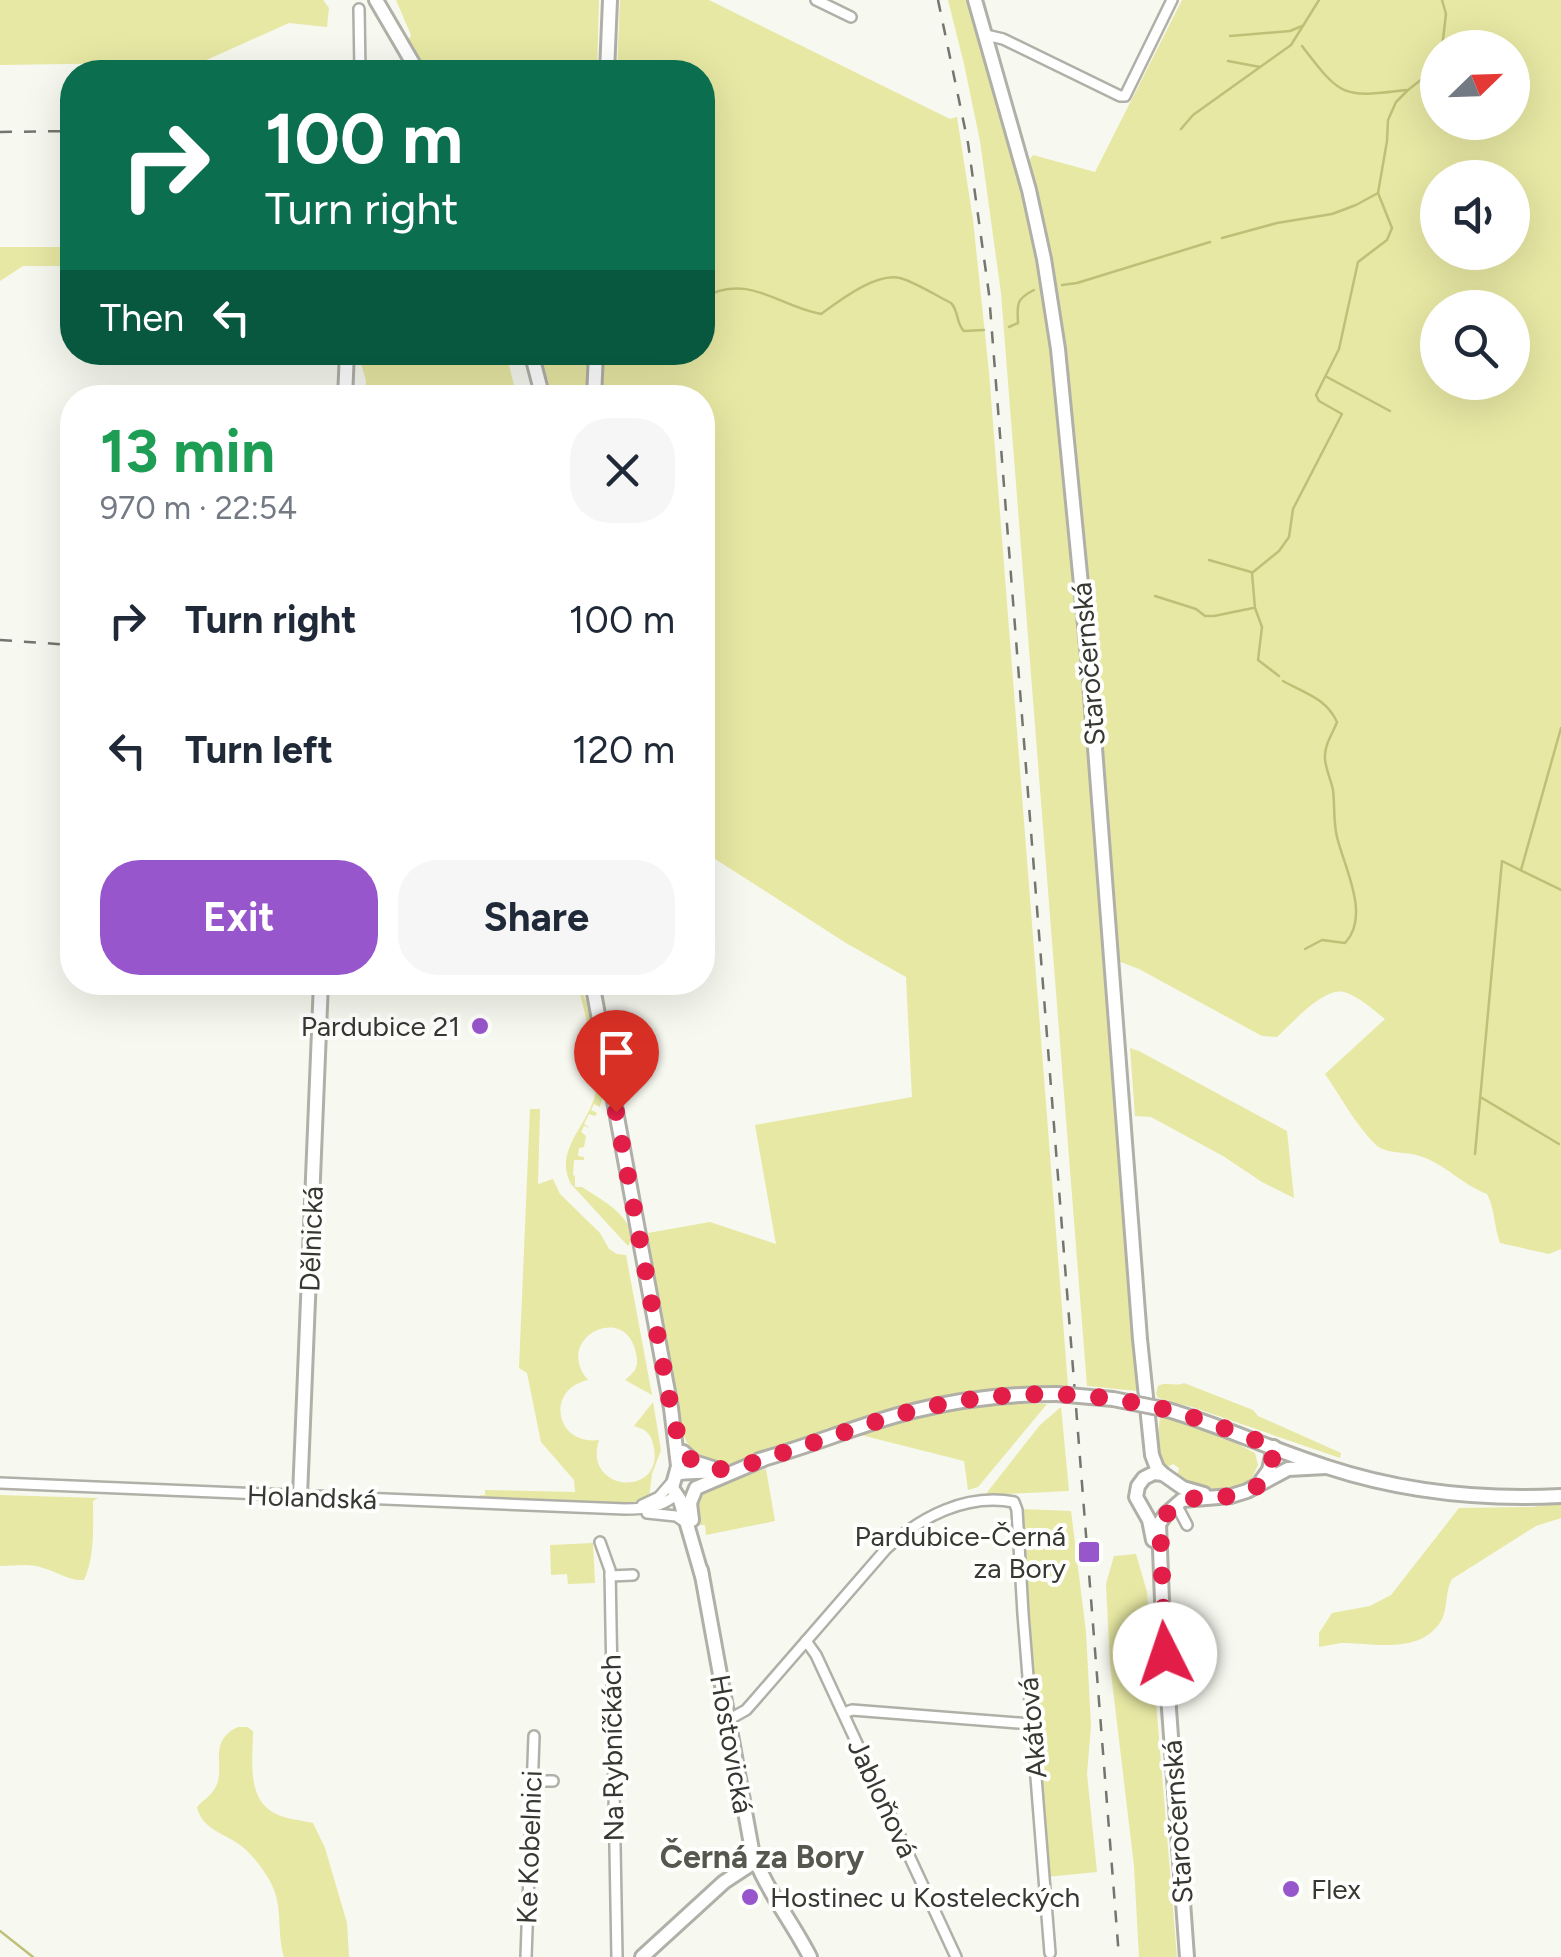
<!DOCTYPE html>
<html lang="en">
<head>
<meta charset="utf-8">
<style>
	:root { --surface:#fff; --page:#f6f6f7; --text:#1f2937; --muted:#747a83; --accent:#9856cc }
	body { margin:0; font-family:Figtree,sans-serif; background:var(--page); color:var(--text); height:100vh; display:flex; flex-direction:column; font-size:38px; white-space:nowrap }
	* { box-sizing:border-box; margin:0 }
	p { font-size:32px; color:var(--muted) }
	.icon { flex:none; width:55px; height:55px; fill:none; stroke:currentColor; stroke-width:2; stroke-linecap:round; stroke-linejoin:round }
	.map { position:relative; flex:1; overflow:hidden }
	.panel { position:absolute; left:60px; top:385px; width:655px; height:610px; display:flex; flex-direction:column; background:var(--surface); border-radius:40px; box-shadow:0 10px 40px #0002 }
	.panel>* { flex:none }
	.top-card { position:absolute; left:60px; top:60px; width:655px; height:305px; border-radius:40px; box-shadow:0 10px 40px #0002; background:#0b6e4f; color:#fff; overflow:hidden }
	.needle { width:65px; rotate:67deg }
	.controls { position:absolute; left:1420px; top:30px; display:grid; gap:20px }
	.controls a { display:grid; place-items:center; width:110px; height:110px; border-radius:50%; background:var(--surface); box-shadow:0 10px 40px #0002; font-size:50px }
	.pin { position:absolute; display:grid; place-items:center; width:85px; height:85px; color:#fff; margin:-102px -42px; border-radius:50% 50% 50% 0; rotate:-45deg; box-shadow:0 0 10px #0007 }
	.pin .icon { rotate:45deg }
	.me { position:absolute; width:110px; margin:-55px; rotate:356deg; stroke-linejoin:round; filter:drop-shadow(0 0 8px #0008) }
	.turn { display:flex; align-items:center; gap:35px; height:210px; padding:0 40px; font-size:45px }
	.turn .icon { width:130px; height:130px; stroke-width:2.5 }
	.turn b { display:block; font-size:70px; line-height:85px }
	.then { display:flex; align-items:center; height:95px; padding:0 40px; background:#0003; gap:20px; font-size:38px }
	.round { display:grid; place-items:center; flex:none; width:105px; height:105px; border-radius:40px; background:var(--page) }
	.overview { display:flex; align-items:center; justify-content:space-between; height:170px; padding:0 40px }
	h1 { font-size:60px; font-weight:700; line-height:75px; color:#1e9e55 }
	.primary-button { display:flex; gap:20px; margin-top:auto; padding:20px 40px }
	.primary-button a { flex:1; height:115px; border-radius:40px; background:var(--accent); color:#fff; font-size:40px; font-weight:700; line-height:115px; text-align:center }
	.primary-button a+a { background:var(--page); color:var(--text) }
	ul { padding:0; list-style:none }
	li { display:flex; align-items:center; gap:30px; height:130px; padding:0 40px }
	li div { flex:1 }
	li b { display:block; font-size:38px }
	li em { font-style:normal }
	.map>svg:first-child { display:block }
	.green { fill:#e7e8a3; fill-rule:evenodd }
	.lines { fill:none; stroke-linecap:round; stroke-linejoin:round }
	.stream { stroke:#bfc077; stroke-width:2.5 }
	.street-casing { stroke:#b0b0a8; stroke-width:14 }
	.secondary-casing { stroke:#b0b0a8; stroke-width:18 }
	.street { stroke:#fff; stroke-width:9 }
	.secondary { stroke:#fff; stroke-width:12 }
	.rail { stroke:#74756f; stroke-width:2.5; stroke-dasharray:12 12; stroke-linecap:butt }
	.secondary-bridge-casing { stroke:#b0b0a8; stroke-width:18; stroke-linecap:butt }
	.secondary-bridge { stroke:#fff; stroke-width:12 }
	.route { stroke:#e11d48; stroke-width:18; stroke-dasharray:0 32.4 }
	.poi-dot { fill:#9856cc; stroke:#fffffe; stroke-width:4 }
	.labels { text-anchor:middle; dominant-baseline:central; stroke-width:8; stroke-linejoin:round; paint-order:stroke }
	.street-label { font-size:28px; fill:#373733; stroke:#fffffe }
	.poi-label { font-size:28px; fill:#373733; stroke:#fffffe; text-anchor:end }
	.quarter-label { font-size:32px; font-weight:bold; fill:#56574f; stroke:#fffffe }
</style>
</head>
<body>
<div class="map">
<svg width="1561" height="1957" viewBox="0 0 1561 1957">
	<rect width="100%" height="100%" fill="#f7f8ef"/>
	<g class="green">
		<polygon points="0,0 323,0 329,8 327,27 289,23 202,62 0,65"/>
		<polygon points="396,0 599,0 597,72 425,72 408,41 411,35"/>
		<path d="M620,0H709L950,119L957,117L973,220L989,372L1068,1386C1012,1388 959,1392 905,1405C880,1411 855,1421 831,1429L825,1428L829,1431L728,1465C693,1465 687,1447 678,1418L648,1233L710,1222L776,1244L755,1125L912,1097L906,977L846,943L712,857L703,854L702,398H602L604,353L702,352V72H617Z"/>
		<polygon points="948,0 969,0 990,70 1022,191 1037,260 1053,363 1081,656 1137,1391 1087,1386 1001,293 980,141 964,64"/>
		<path d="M1182,0H1561V1249L1549,1254L1500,1243C1494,1227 1495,1209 1487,1194C1463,1185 1445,1164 1420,1156C1406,1151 1386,1155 1375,1144C1355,1124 1341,1097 1325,1074L1385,1019C1374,1010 1358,996 1344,992C1324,987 1292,1023 1277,1037L1262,1036L1139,969L1118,961C1107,812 1095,663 1081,514C1070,395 1059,277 1029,161L1033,155L1095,172ZM1438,48H1512V122H1438ZM1438,178H1512V252H1438ZM1438,308H1512V382H1438Z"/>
		<polygon points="0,247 72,247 72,266 23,266 0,281"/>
		<polygon points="358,353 506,353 517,397 365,397 366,381"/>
		<polygon points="539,353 588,353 586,397 553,397"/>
		<path d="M578,985C589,998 606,1072 604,1090C604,1095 601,1102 600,1107L594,1104L591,1110L597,1113L595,1116L589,1114L584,1124L590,1128L584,1126L581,1132L586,1136L584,1147L579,1148L578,1156L584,1157V1160H574L573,1175L575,1176V1187H582C603,1201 627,1212 633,1238L628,1246L571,1184C553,1151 588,1125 595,1095C602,1070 584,1013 578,985Z"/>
		<polygon points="1130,1048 1139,1051 1287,1131 1294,1198 1262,1182 1223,1156 1151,1117 1135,1116"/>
		<path d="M530,1109H540L538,1184L553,1179L560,1194L600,1233L609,1249L617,1254L626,1255L652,1395L625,1380C636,1371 639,1367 636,1353C626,1301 552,1338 588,1380C545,1389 555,1446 599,1440C582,1491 663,1499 654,1448C651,1433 647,1430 634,1426L653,1402L661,1450L652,1474L649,1498L625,1504L483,1498L479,1495H485V1490L575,1492L574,1480L541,1442L527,1373L519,1368Z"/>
		<path d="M1184,1383L1253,1410L1258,1416L1341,1453L1340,1458L1192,1407L1158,1398L1156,1394L1158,1386C1165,1381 1176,1387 1184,1383Z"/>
		<polygon points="1022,1403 1047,1404 978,1487 968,1490 964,1461 857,1434 943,1411 985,1405"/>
		<polygon points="1061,1407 1069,1491 985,1495 1040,1425"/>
		<path d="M1160,1415L1209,1429L1255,1453L1258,1465C1256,1469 1253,1477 1250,1480C1238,1493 1207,1494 1191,1488C1189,1486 1180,1480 1177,1478L1179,1468L1173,1464L1164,1469L1161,1466L1157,1448Z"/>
		<path d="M766,1469L775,1521L706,1535L705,1525H698C695,1509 694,1497 708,1487Z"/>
		<path d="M0,1495L98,1498L93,1501C93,1527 95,1556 84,1580C69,1581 58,1572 43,1568C29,1563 15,1566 0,1566Z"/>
		<path d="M1561,1503V1518L1536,1526L1452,1579C1444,1593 1449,1611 1439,1624C1418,1654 1372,1643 1341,1643C1333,1644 1327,1646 1319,1647V1633L1332,1613L1370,1606L1391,1595L1459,1508L1532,1507Z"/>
		<polygon points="1022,1509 1071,1511 1086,1632 1091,1726 1087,1774 1097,1872 1046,1877 1021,1553"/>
		<polygon points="593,1543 595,1583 568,1584 567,1574 551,1575 550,1545"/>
		<polygon points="1136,1554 1147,1592 1177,1957 1139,1957 1134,1866 1110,1664 1106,1584 1114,1556"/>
		<path d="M238,1727H247L253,1731C253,1758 246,1798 274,1813C285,1819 300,1820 313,1823L325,1848L347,1923L349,1957H284C275,1926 286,1903 265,1873C259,1864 251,1854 244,1848C228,1834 202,1831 197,1807C202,1801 212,1795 215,1788C227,1769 206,1742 238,1727Z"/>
	</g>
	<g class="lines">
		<g class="stream">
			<polyline points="1230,36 1290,31 1302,26"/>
			<path d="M1302,46C1341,97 1342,98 1406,90"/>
			<polyline points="1442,48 1446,14 1442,0"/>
			<polyline points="1228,61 1260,67"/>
			<polyline points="1181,129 1193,115 1291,45 1319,0"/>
			<polyline points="1222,238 1277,223 1332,214 1356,205 1378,193 1387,141 1388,120 1396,102 1408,90 1422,79 1433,67 1438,58"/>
			<polyline points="1062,285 1077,283 1210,242"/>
			<path d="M702,298C749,272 777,306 821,314C839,301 876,272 900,278C917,283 935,295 951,303C959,311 956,324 964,331L984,330"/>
			<path d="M1009,327L1018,323C1017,304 1016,299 1034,290"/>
			<polyline points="1327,377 1390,411"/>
			<polyline points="1209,560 1251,572"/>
			<polyline points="1155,596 1196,609 1205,616 1214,616 1253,608"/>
			<polyline points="1279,676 1258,660 1262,627 1255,608 1252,573 1279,551 1289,537 1293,509 1342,414 1319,401 1316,395 1339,349 1358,262 1387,240 1392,228 1378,193"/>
			<path d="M1283,681C1304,693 1326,698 1337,722C1332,735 1324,745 1325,759C1326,770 1331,780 1333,790C1335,806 1333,820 1337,837C1344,867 1371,916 1345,943L1322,940L1305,949"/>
			<polyline points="1521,870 1561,728"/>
			<polyline points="1482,1098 1559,1144"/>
			<polyline points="1475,1154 1502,861 1561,890"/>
			<polyline points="0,1931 33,1957"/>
		</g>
		<defs>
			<g id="street">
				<polyline points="816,0 851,17"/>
				<polyline points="359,9 360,72"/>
				<polyline points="986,35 1003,39 1120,96 1125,96 1172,0"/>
				<path d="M0,1483L625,1509C645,1509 661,1508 677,1494"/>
				<polyline points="1176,1504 1187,1525"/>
				<polyline points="642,1505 659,1497 672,1482"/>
				<polyline points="647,1513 676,1516 685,1522"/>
				<polyline points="600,1542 610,1570 617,1957"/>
				<polyline points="610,1576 633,1575"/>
				<polyline points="806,1641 816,1655 956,1957"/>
				<polyline points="844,1713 852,1710 1031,1724"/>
				<path d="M728,1720L746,1710L754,1701L886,1549C920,1517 966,1493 1014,1502L1017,1510L1023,1614L1050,1953"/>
				<polyline points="532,1781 553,1781"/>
				<polyline points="526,1957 534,1736"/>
			</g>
			<g id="secondary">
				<polyline points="376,0 418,72"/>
				<polyline points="975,0 1029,190 1044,259 1058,349 1088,656 1140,1339 1152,1455 1157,1468 1163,1474"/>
				<polyline points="607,72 610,0"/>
				<polyline points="531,352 543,398"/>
				<polyline points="345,398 347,352"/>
				<polyline points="594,398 596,352"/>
				<polyline points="592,982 671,1408 678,1466 672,1488 680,1500 702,1576"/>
				<path d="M1168,1410C1222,1426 1273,1450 1327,1467C1403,1492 1481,1500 1561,1496"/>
				<polyline points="683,1452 694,1462 716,1469"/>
				<path d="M759,1460C811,1446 860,1424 913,1411C960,1399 1009,1394 1057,1394"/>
				<path d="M677,1474C687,1470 705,1474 720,1470"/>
				<polyline points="1261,1481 1269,1470 1274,1447"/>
				<polyline points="300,1496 321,982"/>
				<polyline points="692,1520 690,1503 696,1488 764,1459"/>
				<polyline points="1153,1540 1149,1520 1136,1497 1138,1486 1144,1478 1154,1473 1163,1474 1183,1488 1204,1494"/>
				<path d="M701,1570L752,1850C764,1888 792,1921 810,1957"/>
				<polyline points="642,1957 724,1882 756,1861"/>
				<polyline points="1187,1957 1163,1626 1159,1524 1166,1514 1182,1500 1231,1496 1247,1491 1288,1469 1326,1467"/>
			</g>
		</defs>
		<use href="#street" class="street-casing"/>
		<use href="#secondary" class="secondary-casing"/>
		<use href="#street" class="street"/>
		<use href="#secondary" class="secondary"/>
		<g class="rail">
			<polyline points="938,0 968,143 989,294 1119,1957"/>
			<polyline points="0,132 72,131"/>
			<polyline points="0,640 72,645"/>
		</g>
		<defs>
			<polyline id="secondary-bridge" points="1057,1394 1113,1399 1168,1410"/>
		</defs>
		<use href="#secondary-bridge" class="secondary-bridge-casing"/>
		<use href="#secondary-bridge" class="secondary-bridge"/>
	</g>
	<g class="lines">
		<path class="route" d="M616,1112L671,1408C679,1437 680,1467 717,1469C736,1470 758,1461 776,1455C810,1444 844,1432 878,1421C966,1392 1061,1386 1151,1406C1193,1415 1234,1432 1274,1447C1273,1454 1272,1463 1269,1470C1255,1505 1211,1494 1182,1500L1177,1502L1160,1522L1165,1654"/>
	</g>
	<g class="poi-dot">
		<circle cx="480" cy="1026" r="10"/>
		<rect x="1077" y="1540" width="24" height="24" rx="5"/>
		<circle cx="1291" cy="1889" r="10"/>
		<circle cx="750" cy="1897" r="10"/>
	</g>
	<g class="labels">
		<g class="street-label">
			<text transform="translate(1088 664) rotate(-95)">Staročernská</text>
			<text transform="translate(311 1239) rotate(-88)">Dělnická</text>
			<text transform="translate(312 1497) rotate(2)">Holandská</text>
			<text transform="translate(1032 1728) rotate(-95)">Akátová</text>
			<text transform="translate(732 1744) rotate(80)">Hostovická</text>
			<text transform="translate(612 1748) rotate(-91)">Na Rybníčkách</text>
			<text transform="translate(883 1798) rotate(65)">Jabloňová</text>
			<text transform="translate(1177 1822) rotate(-94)">Staročernská</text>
			<text transform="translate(529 1847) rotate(-88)">Ke Kobelnici</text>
		</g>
		<g class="poi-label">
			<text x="460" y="1026">Pardubice 21</text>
			<text x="1066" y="1536">Pardubice-Černá<tspan x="1066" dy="32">za Bory</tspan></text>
			<text x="1311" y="1889" text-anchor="start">Flex</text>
			<text x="770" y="1897" text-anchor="start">Hostinec u Kosteleckých</text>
		</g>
		<g class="quarter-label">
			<text x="762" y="1857">Černá za Bory</text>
		</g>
	</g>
</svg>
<div class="controls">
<a><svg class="needle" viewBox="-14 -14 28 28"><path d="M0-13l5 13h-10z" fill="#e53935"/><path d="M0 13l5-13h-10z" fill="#747a83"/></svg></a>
<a><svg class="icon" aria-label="sound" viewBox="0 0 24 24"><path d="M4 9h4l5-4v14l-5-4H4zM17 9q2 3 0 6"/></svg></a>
<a><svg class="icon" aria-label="search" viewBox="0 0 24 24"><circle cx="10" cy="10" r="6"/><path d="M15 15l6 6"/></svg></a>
</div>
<div class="pin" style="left:616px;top:1112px;background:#d93025"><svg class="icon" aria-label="arrive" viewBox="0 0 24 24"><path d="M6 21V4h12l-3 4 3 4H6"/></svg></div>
<svg class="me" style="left:1165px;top:1654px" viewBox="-20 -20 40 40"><circle r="19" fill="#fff"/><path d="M0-13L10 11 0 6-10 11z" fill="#e11d48"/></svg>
<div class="top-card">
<div class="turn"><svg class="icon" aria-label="right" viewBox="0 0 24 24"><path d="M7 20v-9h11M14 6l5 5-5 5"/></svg><div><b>100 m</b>Turn right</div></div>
<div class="then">Then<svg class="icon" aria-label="left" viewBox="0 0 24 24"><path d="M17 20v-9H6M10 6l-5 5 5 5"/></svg></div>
</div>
<section class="panel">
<div class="overview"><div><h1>13 min</h1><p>970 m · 22:54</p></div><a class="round"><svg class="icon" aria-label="close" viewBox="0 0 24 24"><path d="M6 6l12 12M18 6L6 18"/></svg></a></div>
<ul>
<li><svg class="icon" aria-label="right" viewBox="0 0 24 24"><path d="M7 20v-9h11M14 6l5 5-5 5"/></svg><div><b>Turn right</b></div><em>100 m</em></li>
<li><svg class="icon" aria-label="left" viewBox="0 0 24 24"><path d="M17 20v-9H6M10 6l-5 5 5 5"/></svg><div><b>Turn left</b></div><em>120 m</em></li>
</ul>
<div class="primary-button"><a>Exit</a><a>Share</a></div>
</section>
</div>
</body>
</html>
